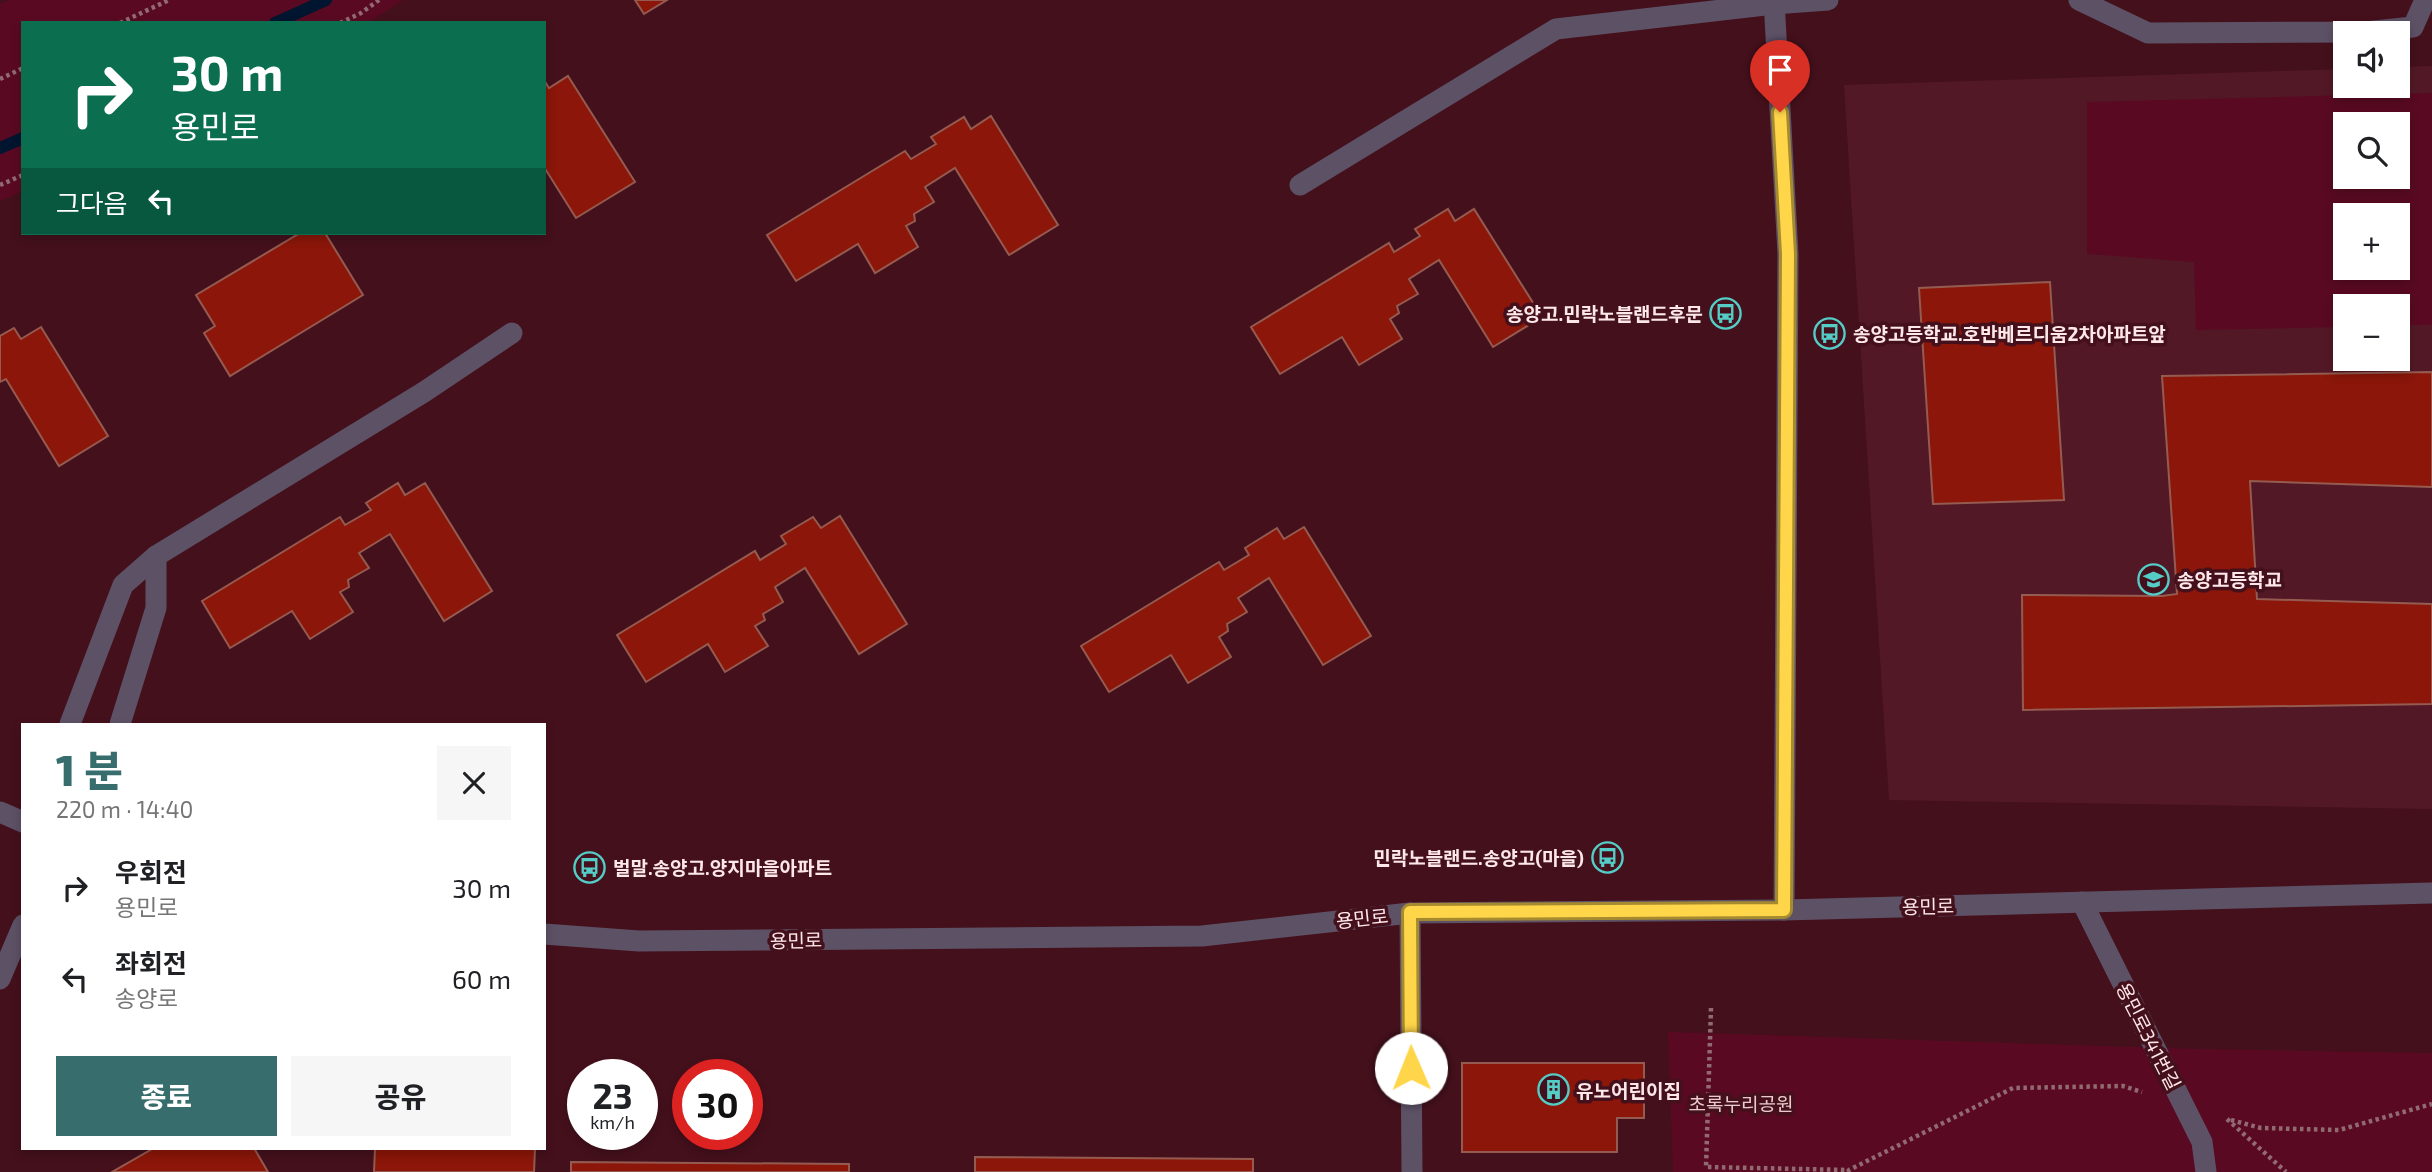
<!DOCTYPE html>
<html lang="ko">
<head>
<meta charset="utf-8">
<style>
	:root { --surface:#fff; --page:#f6f6f6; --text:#202124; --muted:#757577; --accent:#376e6d }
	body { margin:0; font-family:"Exo 2","Noto Sans KR",sans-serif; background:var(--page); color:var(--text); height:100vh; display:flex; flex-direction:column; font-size:26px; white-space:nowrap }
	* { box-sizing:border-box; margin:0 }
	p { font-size:23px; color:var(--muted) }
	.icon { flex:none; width:38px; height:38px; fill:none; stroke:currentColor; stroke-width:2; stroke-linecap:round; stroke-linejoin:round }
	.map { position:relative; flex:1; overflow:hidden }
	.details { position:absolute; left:21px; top:723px; width:525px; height:427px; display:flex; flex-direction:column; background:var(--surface); border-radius:0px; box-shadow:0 4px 10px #0003 }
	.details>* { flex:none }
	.banner { position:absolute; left:21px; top:21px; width:525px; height:214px; border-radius:0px; box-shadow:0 4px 10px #0003; background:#0b6e4f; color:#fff; overflow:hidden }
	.controls { position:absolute; left:2333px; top:21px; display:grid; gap:14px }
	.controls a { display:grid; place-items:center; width:77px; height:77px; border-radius:0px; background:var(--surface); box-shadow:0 4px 10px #0003; font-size:35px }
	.speed { position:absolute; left:567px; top:1059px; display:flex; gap:14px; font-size:35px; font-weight:700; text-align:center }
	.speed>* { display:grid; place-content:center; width:91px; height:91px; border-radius:50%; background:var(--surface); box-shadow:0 4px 10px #0003; line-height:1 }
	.speed small { font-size:18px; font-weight:400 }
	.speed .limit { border:10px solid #d22; background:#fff; color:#111 }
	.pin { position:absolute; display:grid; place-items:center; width:60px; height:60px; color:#fff; margin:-72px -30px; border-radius:50% 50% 50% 0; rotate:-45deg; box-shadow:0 0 7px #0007 }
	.pin .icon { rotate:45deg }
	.me { position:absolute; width:77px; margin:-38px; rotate:359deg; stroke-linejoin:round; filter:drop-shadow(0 0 5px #0008) }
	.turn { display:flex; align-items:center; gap:24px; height:147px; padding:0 35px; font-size:32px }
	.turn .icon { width:91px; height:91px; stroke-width:2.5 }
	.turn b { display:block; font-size:49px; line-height:60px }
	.then { display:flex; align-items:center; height:66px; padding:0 35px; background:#0003; gap:14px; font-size:26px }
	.round { display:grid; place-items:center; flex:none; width:74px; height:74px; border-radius:0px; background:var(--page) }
	.summary { display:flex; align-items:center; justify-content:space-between; height:119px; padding:0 35px }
	h1 { font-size:42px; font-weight:800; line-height:52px; color:var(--accent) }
	.button { display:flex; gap:14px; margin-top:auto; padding:14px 35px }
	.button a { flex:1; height:80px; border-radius:0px; background:var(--accent); color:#fff; font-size:28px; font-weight:800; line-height:80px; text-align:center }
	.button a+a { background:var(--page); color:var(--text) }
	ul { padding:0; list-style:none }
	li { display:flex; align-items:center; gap:21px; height:91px; padding:0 35px }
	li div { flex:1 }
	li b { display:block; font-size:26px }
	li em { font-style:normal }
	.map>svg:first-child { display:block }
	.built { fill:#531826; fill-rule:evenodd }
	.green { fill:#590a22; fill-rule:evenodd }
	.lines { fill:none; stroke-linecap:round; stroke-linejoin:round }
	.stream { stroke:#00152f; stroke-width:12 }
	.building { fill:#8b1609; stroke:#955b50; stroke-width:2 }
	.path { stroke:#926a72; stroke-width:4.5; stroke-dasharray:3.5 3.5; stroke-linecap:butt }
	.minor { stroke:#5d5166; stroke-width:21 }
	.route-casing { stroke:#a68a30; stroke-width:18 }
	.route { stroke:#ffd54a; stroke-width:12 }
	.labels { text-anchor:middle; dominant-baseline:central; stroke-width:7; stroke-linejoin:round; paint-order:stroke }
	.poi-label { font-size:19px; font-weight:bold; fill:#fde7e9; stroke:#44101c; text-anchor:start }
	.street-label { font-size:19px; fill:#fde7e9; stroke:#44101c }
	.park-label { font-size:19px; fill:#eacacd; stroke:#44101c }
</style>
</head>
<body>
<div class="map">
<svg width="2432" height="1172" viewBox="0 0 2432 1172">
	<rect width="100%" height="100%" fill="#44101c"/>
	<path class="built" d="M2432,66V809L1889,800L1844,85L2345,69V86H2398V67ZM2345,124H2398V177H2345ZM2345,215H2398V268H2345ZM2345,306H2398V359H2345Z"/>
	<g class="green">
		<polygon points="10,0 403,0 368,23 23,23 23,191 0,201 0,4"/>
		<path d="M2432,93V325H2398V306H2345V327L2196,330L2194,262L2087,254V102ZM2345,124H2398V177H2345ZM2345,215H2398V268H2345Z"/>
		<polygon points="1668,1032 2197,1049 2432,1053 2432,1172 1673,1172"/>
	</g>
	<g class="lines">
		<g class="stream">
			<polyline points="275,23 326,0"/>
			<polyline points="0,148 23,138"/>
		</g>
	</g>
	<g class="building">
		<polygon points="635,0 667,0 644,14"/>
		<polygon points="568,76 635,182 576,218 544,167 544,80 549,88"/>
		<polygon points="991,116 1058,225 1009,255 955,168 925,187 934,202 914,214 915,221 906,226 918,247 875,273 858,244 796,281 767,235 905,151 911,159 936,144 931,137 964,117 971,129"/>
		<polygon points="1448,209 1455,221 1474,209 1542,317 1493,347 1439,260 1409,279 1418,294 1397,306 1399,313 1390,319 1402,339 1359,365 1342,337 1280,374 1251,327 1389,243 1394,252 1420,236 1415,229"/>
		<polygon points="300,233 325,233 363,295 230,376 204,333 215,326 196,295"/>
		<polygon points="2050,282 2064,500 1933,504 1919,288"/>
		<polygon points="41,327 108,436 59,466 6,379 0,382 0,336 14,328 21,339"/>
		<polygon points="2432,372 2432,487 2250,481 2257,599 2432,604 2432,704 2023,710 2022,595 2162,596 2177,594 2162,376"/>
		<polygon points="398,483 405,495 425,483 492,591 444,621 390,534 359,553 369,568 348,580 349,587 340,592 353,612 310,639 292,611 230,648 202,601 340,517 345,525 371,510 366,503"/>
		<polygon points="840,516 907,624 859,654 805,568 775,587 783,602 763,614 765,620 755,626 768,646 725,672 708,644 646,682 617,635 755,551 760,560 786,544 781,536 813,517 821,528"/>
		<polygon points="1304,527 1371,636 1323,665 1269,578 1238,598 1247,612 1227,624 1228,631 1219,637 1231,657 1188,683 1171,655 1109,692 1081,646 1219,562 1224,570 1249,555 1245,548 1277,528 1284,539"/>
		<polygon points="1462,1063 1644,1063 1644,1118 1617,1118 1617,1152 1462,1152"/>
		<polygon points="154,1148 254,1148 268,1172 112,1172"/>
		<polygon points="375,1148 535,1148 534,1172 374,1172"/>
		<polygon points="975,1157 1253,1159 1253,1172 975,1172"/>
		<polygon points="571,1162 849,1164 849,1172 571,1172"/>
	</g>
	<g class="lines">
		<g class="path">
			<polyline points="120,23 169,0"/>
			<polyline points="340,23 361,13 379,0"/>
			<polyline points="0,79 23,68"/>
			<polyline points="0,185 23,175"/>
			<polyline points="1711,1008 1706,1167 1849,1170"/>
			<polyline points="2227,1119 2286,1172"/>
			<polyline points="2231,1120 2261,1128 2339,1130 2432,1104"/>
			<polyline points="1848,1172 1849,1170 2013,1088 2123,1086 2142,1092"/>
		</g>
		<g class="minor">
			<polyline points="1774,0 1788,254 1784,910"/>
			<polyline points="2079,0 2148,33 2365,32 2413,27 2425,0"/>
			<polyline points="1300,185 1556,29 1774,4 1828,0"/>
			<polyline points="70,724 123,585 156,556 424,392 512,333"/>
			<polyline points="120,724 156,608 156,556"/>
			<polyline points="0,812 23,822"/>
			<polyline points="2082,902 2202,1142 2206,1172"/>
			<polyline points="1410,913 1412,1172"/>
			<polyline points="544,934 639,941 1202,936 1410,913 1784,910 2432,893"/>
			<polyline points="0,979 23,925"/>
		</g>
	</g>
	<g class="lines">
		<defs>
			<polyline id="route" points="1411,1068 1410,912 1784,910 1788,254 1780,112"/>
		</defs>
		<use href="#route" class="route-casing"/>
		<use href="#route" class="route"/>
	</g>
	<defs>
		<symbol id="bus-ring" viewBox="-11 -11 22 22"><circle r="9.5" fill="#44101c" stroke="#54cdc7" stroke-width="1.5"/><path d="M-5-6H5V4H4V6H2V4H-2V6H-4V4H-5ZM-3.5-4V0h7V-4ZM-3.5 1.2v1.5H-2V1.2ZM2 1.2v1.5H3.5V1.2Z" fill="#54cdc7"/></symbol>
		<symbol id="school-ring" viewBox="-11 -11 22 22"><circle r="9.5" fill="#44101c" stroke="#54cdc7" stroke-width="1.5"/><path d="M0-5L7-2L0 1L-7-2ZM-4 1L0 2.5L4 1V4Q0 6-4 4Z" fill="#54cdc7"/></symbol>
		<symbol id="building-ring" viewBox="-11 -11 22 22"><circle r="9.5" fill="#44101c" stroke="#54cdc7" stroke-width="1.5"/><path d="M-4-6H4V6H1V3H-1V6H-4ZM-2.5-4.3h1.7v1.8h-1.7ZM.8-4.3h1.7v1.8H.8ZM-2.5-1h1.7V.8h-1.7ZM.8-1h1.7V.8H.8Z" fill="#54cdc7"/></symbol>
	</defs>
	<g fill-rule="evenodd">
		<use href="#bus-ring" x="1708" y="296" width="35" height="35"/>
		<use href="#bus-ring" x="1812" y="316" width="35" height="35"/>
		<use href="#school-ring" x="2136" y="562" width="35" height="35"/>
		<use href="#bus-ring" x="1590" y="840" width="35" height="35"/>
		<use href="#bus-ring" x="572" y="850" width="35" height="35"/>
		<use href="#building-ring" x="1536" y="1072" width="35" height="35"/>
	</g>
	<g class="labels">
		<g class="poi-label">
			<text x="1703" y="313" text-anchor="end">송양고.민락노블랜드후문</text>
			<text x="1853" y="333">송양고등학교.호반베르디움2차아파트앞</text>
			<text x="2177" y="579">송양고등학교</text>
			<text x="1584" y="857" text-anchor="end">민락노블랜드.송양고(마을)</text>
			<text x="613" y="867">벌말.송양고.양지마을아파트</text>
			<text x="1576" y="1090">유노어린이집</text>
		</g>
		<g class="street-label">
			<text transform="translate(1928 906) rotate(-1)">용민로</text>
			<text transform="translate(1362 918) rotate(-6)">용민로</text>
			<text transform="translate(796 940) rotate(-1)">용민로</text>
			<text transform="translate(2149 1036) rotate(63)">용민로341번길</text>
		</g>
		<g class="park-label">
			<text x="1741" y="1103">초록누리공원</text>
		</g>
	</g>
</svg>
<div class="controls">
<a><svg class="icon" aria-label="sound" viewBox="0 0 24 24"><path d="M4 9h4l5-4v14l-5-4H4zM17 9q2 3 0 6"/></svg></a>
<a><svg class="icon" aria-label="search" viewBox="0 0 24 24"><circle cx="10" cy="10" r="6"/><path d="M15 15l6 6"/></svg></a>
<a>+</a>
<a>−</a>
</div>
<div class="speed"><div>23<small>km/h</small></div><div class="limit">30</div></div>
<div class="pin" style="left:1780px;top:112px;background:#d93025"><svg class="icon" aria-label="arrive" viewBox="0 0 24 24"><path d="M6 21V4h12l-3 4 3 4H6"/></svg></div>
<svg class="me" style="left:1411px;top:1068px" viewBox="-20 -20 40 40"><circle r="19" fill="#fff"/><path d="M0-13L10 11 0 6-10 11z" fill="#ffd54a"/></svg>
<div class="banner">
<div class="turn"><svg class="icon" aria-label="right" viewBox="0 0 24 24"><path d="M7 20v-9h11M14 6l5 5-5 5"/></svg><div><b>30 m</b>용민로</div></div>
<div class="then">그다음<svg class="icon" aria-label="left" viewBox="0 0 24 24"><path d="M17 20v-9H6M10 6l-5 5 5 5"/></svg></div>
</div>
<section class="details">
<div class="summary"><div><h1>1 분</h1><p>220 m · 14:40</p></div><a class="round"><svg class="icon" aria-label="close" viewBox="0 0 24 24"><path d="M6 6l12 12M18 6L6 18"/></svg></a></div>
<ul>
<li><svg class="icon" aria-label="right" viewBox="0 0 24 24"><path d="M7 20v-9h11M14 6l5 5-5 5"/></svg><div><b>우회전</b><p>용민로</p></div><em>30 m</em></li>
<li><svg class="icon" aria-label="left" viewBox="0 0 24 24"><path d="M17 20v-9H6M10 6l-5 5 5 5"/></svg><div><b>좌회전</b><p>송양로</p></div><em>60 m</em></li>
</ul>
<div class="button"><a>종료</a><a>공유</a></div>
</section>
</div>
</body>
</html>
